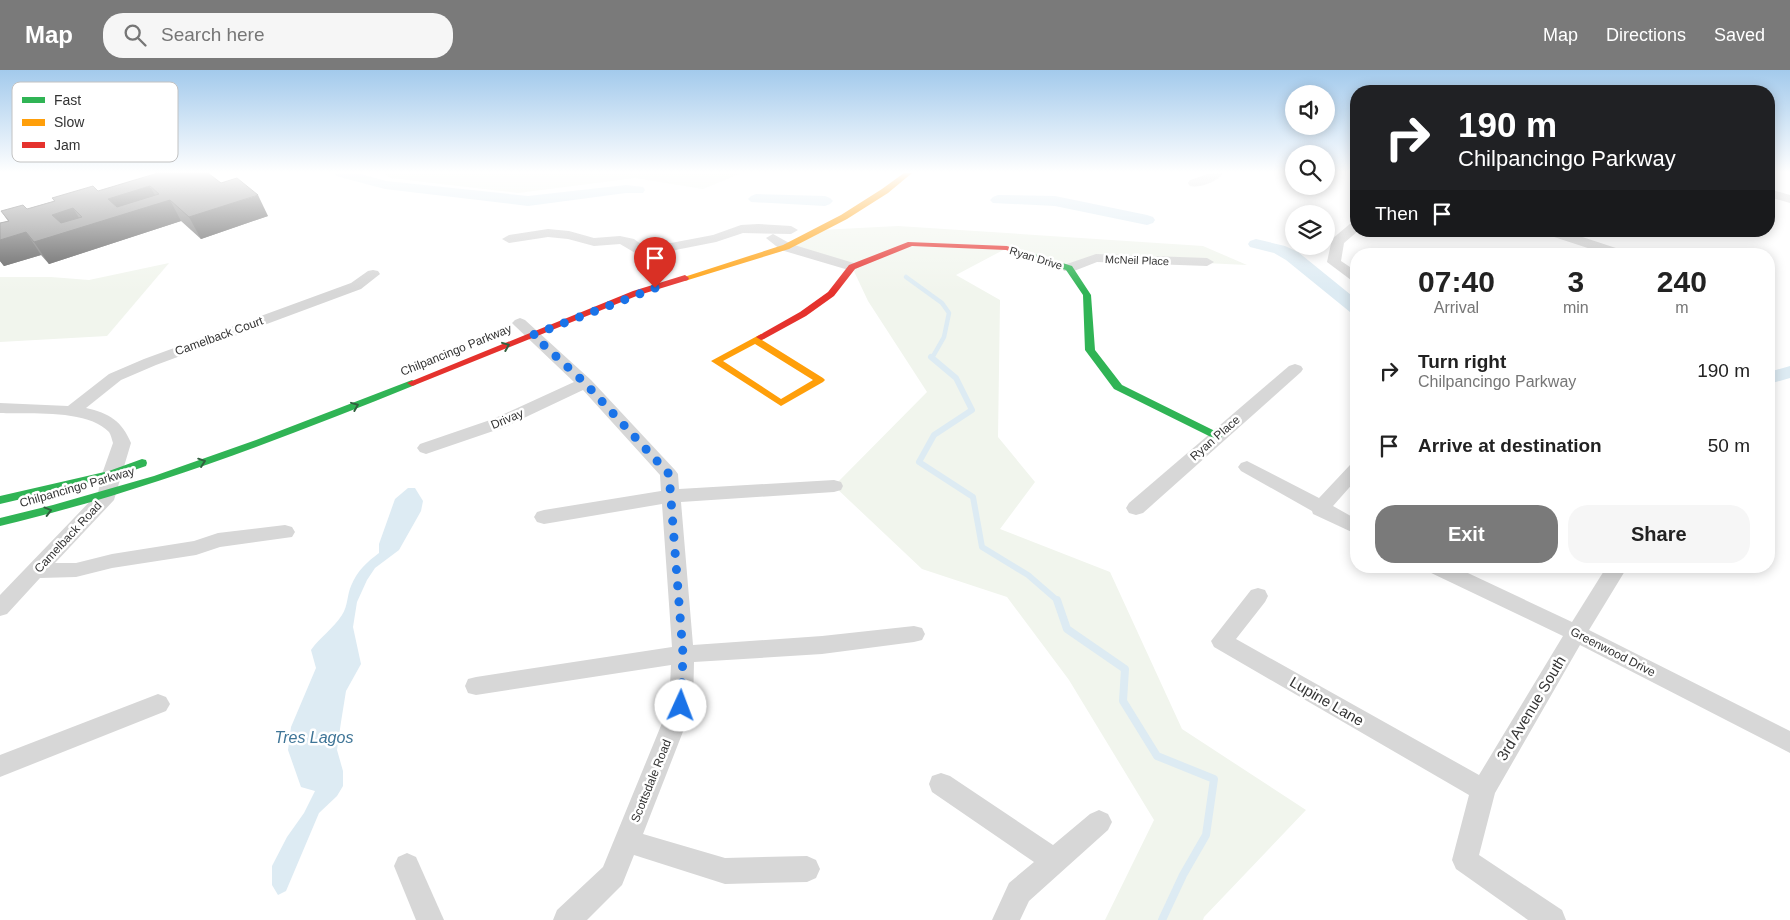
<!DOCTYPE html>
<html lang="en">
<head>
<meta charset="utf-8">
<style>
	:root { --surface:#fff; --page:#f6f6f6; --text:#222; --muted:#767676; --accent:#7a7a7a }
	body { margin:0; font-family:Helvetica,sans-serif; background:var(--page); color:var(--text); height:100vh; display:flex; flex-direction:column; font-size:19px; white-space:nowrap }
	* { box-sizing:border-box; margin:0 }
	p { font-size:16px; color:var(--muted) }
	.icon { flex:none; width:28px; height:28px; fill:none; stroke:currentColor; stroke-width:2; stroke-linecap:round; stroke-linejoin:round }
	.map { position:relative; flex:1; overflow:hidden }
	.panel { position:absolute; left:1350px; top:178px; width:425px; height:325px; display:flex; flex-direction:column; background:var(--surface); border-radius:20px; box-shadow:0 2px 12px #0003 }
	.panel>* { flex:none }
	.hud { position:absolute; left:1350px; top:15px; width:425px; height:152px; border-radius:20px; box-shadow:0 2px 12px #0003; background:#202124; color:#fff; overflow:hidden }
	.buttons { position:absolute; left:1285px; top:15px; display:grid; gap:10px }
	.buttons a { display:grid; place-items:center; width:50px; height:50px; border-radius:50%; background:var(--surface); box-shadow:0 2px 12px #0003; font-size:25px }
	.pin { position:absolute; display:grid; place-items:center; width:42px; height:42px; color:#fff; margin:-51px -21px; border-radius:50% 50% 50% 0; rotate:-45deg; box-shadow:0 0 5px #0007 }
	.pin .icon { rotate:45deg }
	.me { position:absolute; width:55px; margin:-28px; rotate:2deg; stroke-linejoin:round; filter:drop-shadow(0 0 4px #0008) }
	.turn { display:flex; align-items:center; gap:18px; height:105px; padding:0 25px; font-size:22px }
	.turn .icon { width:65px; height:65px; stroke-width:2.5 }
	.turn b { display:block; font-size:35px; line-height:42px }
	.then { display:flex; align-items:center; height:48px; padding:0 25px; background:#0003; gap:10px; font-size:19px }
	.eta { display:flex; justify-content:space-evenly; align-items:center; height:85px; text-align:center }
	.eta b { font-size:30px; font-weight:700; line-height:35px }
	.primary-button { display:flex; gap:10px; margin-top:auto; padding:10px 25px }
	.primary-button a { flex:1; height:58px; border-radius:20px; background:var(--accent); color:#fff; font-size:20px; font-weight:700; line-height:58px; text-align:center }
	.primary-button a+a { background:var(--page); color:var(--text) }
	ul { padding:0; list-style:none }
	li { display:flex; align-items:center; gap:15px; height:75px; padding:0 25px }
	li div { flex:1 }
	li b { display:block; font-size:19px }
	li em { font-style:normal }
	header { display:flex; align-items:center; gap:30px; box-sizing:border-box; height:70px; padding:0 25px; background:var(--accent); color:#fff }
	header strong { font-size:24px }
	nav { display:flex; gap:28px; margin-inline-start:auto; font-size:18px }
	.search { width:350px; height:45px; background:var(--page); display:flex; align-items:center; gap:12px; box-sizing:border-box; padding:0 18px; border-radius:20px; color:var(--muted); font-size:19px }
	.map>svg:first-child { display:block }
	.green { fill:#f1f5ed }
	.water { fill:#ddebf3 }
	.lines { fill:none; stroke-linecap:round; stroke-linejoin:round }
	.stream-far2 { stroke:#ddebf3; stroke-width:4.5 }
	.stream-far1 { stroke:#ddebf3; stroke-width:6 }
	.stream { stroke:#ddebf3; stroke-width:8 }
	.canal { fill:#ddebf3; fill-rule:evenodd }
	.street { fill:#d7d7d7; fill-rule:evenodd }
	.fast { fill:#30b455; fill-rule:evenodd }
	.slow { fill:#ff9f0a; fill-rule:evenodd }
	.jam { fill:#e5322d; fill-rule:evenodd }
	.wall { fill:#6f6f6f }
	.shaded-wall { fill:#5a5a5a }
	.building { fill:#818181; stroke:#5a5a5a; fill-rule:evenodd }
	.oneway { stroke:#32603f }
	.route { stroke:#1a73e8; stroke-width:9; stroke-dasharray:0 16.2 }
	.labels { text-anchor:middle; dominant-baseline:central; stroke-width:5; stroke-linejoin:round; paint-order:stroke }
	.far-street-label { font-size:11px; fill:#333; stroke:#fff }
	.street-label { font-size:12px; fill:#333; stroke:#fff }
	.near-street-label { font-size:15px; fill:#333; stroke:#fff }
	.near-water-label { font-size:16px; font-style:italic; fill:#3f7597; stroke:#fff }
	.key { fill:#fff; stroke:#c2c2c2; stroke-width:1 }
	.key-label { font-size:14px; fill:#333 }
</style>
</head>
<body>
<header>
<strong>Map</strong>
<div class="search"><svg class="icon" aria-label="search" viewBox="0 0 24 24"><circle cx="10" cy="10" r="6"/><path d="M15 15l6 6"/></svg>Search here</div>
<nav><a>Map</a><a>Directions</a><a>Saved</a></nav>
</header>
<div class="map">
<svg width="1790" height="850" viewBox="0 0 1790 850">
	<rect width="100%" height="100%" fill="#fff"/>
	<g class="green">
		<polygon points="383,103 742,103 703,119 635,108 518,123 390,108"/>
		<polygon points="898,156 1203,176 1247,195 1097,188 1069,198 1007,178 956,205 1000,230 998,367 1035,412 1000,459 1110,502 1182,659 1306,740 1204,847 1203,850 1105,850 1154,750 1069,610 1007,527 922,499 834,416 927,322 868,231 852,197 786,177 820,160"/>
		<polygon points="169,193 107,266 0,272 0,207 51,207 89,210"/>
	</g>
	<path class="water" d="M408,418H415L423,431L421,441L399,480L375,498L367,510L357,532L353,557L361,594L346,621L341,652L337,680L343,701V716L337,726L319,743L286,821L278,825L272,815V796L287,767L304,743L315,721L301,717L288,680L291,657L316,598L311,580C320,567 333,559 342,545C348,536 347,525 351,516C357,501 367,492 379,483V474L395,429Z"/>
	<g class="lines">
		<polyline class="stream-far2" points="906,207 942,233 949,243 944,267 932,288"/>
		<polyline class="stream-far1" points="931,287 956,308 972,340 934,365 919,392 973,427 982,477 1028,505 1058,531"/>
		<polyline class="stream" points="1057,530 1067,559 1125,599 1123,631 1157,686 1214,709 1206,765 1183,805 1162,850"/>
		<g class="canal">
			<polygon points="334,103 357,103 386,111 528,126 626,115 643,117 645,120 643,123 626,123 528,136 385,119 336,106"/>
			<polygon points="756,124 825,126 830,128 833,131 830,134 825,136 751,132 748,129 751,126"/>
			<polygon points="998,125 1055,126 1147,145 1153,147 1155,150 1153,153 1147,155 1055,136 993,133 990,130 993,127"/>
			<polygon points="1256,169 1285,176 1298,182 1356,229 1356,243 1350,242 1286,190 1274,183 1250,177 1248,174 1250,171"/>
			<polygon points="1790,296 1790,308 1769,314 1769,302"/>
		</g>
		<g class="street">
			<path d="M1211,103H1223C1217,112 1200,118 1190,116L1188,113L1190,110Z"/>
			<polygon points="1769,119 1790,125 1790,133 1769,127"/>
			<polygon points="1356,152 1356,161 1358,161 1344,173 1341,191 1356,201 1356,211 1351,210 1327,192 1332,169 1351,153"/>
			<polygon points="758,154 791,156 798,160 791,164 743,163 716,172 650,185 637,184 620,174 594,176 568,169 548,167 509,173 502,169 509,165 548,159 569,161 594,168 620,166 634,169 645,177 650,177 713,165 741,155"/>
			<polygon points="1544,161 1564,161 1625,181 1627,184 1606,184 1545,164"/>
			<polygon points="773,164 791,174 857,194 859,197 852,201 781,180 766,168"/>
			<polygon points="1096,184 1207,188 1214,192 1207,196 1097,192 1074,201 1064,201 1062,198 1064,195"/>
			<path d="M373,200L378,201L380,204L361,219L156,295L121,310L86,338C109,343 122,351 131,373L114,430L55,493H76L112,484L194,471L218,463L285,455L292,457L295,462L292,467L220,477L196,485L112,498L76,507L40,508L7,544L0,546V525L98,423L102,404L113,373C112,370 111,365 109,362C88,339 29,344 0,343V333L68,336L109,304L144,289L351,213L368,201Z"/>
			<polygon points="520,248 525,250 591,310 675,400 678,404 679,419 834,410 841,412 843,416 841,420 834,422 681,432 693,575 822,566 914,556 922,558 925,564 922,570 914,572 822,584 694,592 693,636 643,764 725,788 807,786 816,790 820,799 816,808 807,812 725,814 634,785 622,815 587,850 553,850 557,840 603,797 669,636 671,595 476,625 468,623 465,616 468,609 476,607 672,577 662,434 544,454 537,452 534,447 537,442 544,440 661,421 660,405 583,320 505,357 426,384 420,382 417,378 420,374 493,349 574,312 515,256 512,253 515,250"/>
			<polygon points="1295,294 1301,296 1303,299 1301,302 1143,443 1136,445 1129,443 1126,438 1129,433 1289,296"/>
			<polygon points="1247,391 1319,428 1350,395 1356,393 1356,410 1333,436 1356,449 1356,464 1313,444 1312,441 1241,401 1238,397 1241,393"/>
			<polygon points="1424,496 1453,496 1572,552 1607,496 1628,496 1589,560 1790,661 1790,683 1580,575 1495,723 1479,785 1562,840 1566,850 1528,850 1456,799 1452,790 1469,725 1214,577 1211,571 1251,520 1258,518 1265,520 1268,526 1265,532 1236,569 1479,705 1563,566 1427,501"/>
			<polygon points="158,624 166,627 170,634 166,641 0,707 0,685"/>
			<polygon points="941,703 950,706 1053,775 1090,744 1099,740 1108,744 1112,752 1108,760 1029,831 1020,850 992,850 1009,813 1034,792 932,722 929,714 932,706"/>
			<polygon points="407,783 416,787 444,850 416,850 394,796 398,787"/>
		</g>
		<g class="fast">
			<polygon points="1022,182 1028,182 1072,196 1091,225 1095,280 1122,315 1221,364 1222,366 1221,368 1213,368 1114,319 1085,280 1083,225 1066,200 1022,186"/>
			<path d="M412,310L417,313L415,315C279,370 143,422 0,456V448L53,435L154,406L256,370Z"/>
			<polygon points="142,389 146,390 147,393 146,396 111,408 0,434 0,426 109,401"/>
		</g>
		<g class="slow">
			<polygon points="904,103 912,103 888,123 847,149 789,179 688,210 685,211 681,208 783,175 841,145 882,119"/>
			<path d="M761,264L766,267L762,270L823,308L825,310L823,312L781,336L711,291ZM755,274L813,310L781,329L723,291Z"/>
		</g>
		<g class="jam">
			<polygon points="908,172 1007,176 1029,184 1025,186 1006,180 912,176 855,199 834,226 806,246 764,269 761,270 756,267 800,242 828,222 849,195"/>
			<polygon points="685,205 689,208 688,210 639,225 415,315 412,316 407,313 633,221"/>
		</g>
	</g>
	<polygon class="wall" points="221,113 268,146 201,169 181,151 49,194 41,185 4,196 0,191 0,153 8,151 1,141 27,139 54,131 52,128 98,121"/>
	<g class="shaded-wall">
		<polygon points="150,116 159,133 170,130 181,151 49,194 34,172 52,145 73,138 84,156 108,129"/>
		<polygon points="258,125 268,146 201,169 189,147"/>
		<polygon points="26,162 41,185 4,196 0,191 0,170"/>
	</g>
	<path class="building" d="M158,103H208L221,113L237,108L258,125L189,147L170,130L34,172L26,162L0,170V153L9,151L1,141L23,135L27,139L55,131L52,128L93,116L98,121ZM150,116L159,124L117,137L108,129ZM73,138L82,147L61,153L52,145Z"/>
	<defs><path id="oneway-chevron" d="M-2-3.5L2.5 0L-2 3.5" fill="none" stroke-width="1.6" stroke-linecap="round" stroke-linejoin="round" transform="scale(1.25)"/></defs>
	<g class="oneway">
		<use href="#oneway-chevron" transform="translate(506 276) rotate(-22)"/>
		<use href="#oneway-chevron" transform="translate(355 336) rotate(-22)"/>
		<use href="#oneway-chevron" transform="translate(202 392) rotate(-19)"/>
		<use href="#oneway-chevron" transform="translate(48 441) rotate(-15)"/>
	</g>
	<linearGradient id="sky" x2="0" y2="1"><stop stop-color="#a3caec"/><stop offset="0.46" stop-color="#fff"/><stop offset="1" stop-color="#fff" stop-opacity="0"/></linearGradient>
	<rect width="1790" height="222" fill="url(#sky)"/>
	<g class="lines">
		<polyline class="route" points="655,218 533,265 585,313 669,404 683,584 681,636"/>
	</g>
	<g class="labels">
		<g class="far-street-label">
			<text transform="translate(1036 188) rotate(17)">Ryan Drive</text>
			<text transform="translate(1137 190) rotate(2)">McNeil Place</text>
		</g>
		<g class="street-label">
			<text transform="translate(219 266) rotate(-20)">Camelback Court</text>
			<text transform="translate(456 280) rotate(-22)">Chilpancingo Parkway</text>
			<text transform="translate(507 349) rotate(-23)">Drivay</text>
			<text transform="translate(1215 368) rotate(-41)">Ryan Place</text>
			<text transform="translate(77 417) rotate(-16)">Chilpancingo Parkway</text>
			<text transform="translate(68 467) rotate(-47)">Camelback Road</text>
			<text transform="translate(1613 582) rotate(27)">Greenwood Drive</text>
			<text transform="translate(651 711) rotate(-68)">Scottsdale Road</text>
		</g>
		<g class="near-street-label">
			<text transform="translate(1327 631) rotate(30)">Lupine Lane</text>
			<text transform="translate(1531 638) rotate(-59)">3rd Avenue South</text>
		</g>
		<g class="near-water-label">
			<text x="314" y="667">Tres Lagos</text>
		</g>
	</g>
	<rect x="12" y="12" width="166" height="80" rx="8" class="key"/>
	<rect x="22" y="27" width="23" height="6" fill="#30b455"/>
	<rect x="22" y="49" width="23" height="7" fill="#ff9f0a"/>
	<rect x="22" y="72" width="23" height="6" fill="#e5322d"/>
	<g class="key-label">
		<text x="54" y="35">Fast</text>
		<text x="54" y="57">Slow</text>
		<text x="54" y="80">Jam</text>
	</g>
</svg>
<div class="buttons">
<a><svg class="icon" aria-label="sound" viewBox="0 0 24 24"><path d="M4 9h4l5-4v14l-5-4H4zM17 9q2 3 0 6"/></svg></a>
<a><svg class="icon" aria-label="search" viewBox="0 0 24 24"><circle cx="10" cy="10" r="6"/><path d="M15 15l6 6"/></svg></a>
<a><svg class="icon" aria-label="layers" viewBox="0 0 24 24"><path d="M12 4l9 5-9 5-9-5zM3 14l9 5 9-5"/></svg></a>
</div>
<div class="pin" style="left:655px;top:218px;background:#d93025"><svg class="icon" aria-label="arrive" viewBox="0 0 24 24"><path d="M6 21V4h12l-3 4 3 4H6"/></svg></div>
<svg class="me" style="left:681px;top:636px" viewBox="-20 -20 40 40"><circle r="19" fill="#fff"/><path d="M0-13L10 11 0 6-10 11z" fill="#1a73e8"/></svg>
<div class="hud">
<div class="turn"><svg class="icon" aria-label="right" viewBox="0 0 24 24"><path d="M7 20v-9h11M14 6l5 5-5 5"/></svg><div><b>190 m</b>Chilpancingo Parkway</div></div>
<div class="then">Then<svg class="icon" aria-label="arrive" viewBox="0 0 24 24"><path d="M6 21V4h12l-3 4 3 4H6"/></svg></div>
</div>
<section class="panel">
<div class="eta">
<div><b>07:40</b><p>Arrival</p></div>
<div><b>3</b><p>min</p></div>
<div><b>240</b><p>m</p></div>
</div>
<ul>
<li><svg class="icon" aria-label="right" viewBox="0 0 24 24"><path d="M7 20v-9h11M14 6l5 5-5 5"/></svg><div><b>Turn right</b><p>Chilpancingo Parkway</p></div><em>190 m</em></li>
<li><svg class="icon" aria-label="arrive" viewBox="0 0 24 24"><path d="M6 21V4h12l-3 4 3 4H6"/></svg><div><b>Arrive at destination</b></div><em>50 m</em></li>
</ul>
<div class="primary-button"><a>Exit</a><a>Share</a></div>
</section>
</div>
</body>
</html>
